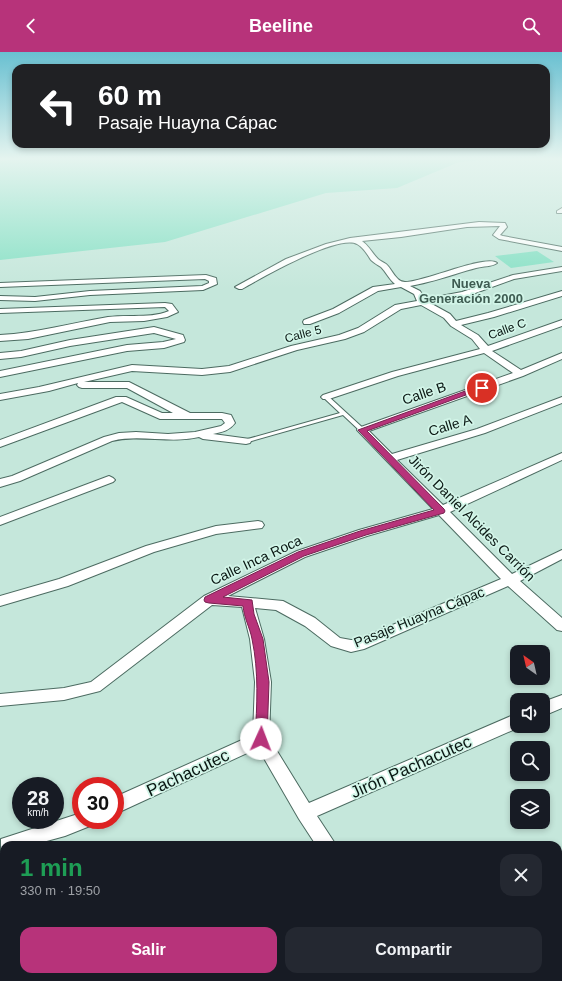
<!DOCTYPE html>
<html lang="es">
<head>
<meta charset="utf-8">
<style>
	:root { --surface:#171b24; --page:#242831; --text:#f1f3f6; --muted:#9ea1a6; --accent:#b7337a }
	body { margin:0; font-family:Helvetica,sans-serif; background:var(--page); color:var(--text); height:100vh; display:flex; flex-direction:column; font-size:15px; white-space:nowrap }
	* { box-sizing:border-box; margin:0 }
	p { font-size:13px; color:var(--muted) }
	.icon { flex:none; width:22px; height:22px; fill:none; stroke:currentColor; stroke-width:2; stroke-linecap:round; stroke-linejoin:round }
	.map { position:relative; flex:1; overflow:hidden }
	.panel { position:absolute; left:0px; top:789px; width:562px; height:140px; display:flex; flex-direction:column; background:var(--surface); border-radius:12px 12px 0 0; box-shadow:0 2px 6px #0003 }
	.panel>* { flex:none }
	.hud { position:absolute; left:12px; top:12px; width:538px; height:84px; border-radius:12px; box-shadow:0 2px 6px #0003; background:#202124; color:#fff; overflow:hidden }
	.needle { width:26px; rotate:326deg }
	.controls { position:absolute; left:510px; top:593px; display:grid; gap:8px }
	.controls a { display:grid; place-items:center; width:40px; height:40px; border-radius:8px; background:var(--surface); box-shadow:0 2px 6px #0003; font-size:20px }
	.speed { position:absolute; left:12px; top:725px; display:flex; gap:8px; font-size:20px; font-weight:700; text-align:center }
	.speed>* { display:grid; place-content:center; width:52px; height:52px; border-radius:50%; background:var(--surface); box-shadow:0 2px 6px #0003; line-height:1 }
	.speed small { font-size:10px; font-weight:400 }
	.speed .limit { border:6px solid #d22; background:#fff; color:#111 }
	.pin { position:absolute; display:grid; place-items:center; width:34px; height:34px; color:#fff; margin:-17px; border:2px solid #fff; border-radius:50%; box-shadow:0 1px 4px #0007 }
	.me { position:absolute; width:44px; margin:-22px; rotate:2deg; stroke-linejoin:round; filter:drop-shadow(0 0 3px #0008) }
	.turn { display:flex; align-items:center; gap:14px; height:84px; padding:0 20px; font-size:18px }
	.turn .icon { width:52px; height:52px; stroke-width:2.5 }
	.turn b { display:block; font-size:28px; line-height:34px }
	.round { display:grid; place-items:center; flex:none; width:42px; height:42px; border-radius:12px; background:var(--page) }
	.overview { display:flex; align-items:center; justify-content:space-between; height:68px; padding:0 20px }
	h1 { font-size:24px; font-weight:600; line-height:30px; color:#1e9e55 }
	.action { display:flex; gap:8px; margin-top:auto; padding:8px 20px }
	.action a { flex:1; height:46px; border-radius:12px; background:var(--accent); color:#fff; font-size:16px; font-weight:600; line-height:46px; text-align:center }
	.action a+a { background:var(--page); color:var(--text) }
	header { display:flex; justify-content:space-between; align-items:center; height:52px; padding:0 20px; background:var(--accent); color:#fff; font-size:18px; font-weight:600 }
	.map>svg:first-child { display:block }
	.green { fill:#85e0c4 }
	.building { fill:#a5c6bb; stroke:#6f8f84 }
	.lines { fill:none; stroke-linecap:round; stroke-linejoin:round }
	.service-casing { stroke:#4c6b61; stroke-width:2 }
	.minor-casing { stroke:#4c6b61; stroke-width:2 }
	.service { fill:#fff; fill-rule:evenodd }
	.minor { fill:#fff; fill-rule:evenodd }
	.route { fill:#b7337a; stroke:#77214f }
	.labels { text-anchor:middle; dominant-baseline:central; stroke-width:3.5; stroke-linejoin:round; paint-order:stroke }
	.far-street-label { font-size:12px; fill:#091612; stroke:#d2f5e8 }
	.far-neighbourhood-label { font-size:13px; font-weight:bold; fill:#3e5c52; stroke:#d2f5e8 }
	.street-label { font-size:14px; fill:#091612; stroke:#d2f5e8 }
	.near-street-label { font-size:17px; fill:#091612; stroke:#d2f5e8 }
</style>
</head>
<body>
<header><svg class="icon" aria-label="back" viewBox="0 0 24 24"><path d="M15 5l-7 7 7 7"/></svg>Beeline<svg class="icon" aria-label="search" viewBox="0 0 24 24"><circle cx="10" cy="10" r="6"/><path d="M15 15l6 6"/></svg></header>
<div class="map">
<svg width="562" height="929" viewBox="0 0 562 929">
	<rect width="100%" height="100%" fill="#c5e7db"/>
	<g class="green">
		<polygon points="25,107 495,107 459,110 397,136 326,141 165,190 0,208 0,109"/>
		<polygon points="537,199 554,210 511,216 495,204"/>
	</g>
	<polygon class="building" points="203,925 232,925 225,929 205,929"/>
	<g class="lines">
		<defs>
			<polygon id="service" points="324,344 328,344 364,377 365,378 364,379 360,379 343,363 248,390 244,390 243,389 244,388 340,361 324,346"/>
			<g id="minor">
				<polygon points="562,156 562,161 557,161 557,159"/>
				<path d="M479,170L505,171L507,175L500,183L503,184L562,195V199L499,187L493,183L500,174L467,175L401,185L362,189C369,194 372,201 378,207C380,209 383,210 386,212C392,217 396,230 405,230C424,230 486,202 497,211C492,215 483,214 476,216C454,222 433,230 410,234L420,239L425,247L462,240L513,223L562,215V219L514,227L467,244L430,251L450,262L456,269L488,261L562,239V244L494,265L461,273L478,283L488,294L562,268V274L492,299L521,318L562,301V307L523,324L369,379L392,402L477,377L562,345V351L485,381L397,408L443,453L562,401V408L450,460L512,522L562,498V507L520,529L562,566V579L557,578L508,534L364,597L351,600L331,594L305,574L276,558L255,556L264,587L271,630L269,686L309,751L511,664L517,662V674H522L317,764L336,793H316L299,767L258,696L115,762V745L253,683L255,630L250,587L242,555L212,553L100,639L64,648L0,654V642L64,636L91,630L204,544L297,499L359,478L433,457L357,378L358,376L513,321L484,301L398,324L329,347H323L321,345L323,343L392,320L480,297L472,287L451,274L444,266L421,253L401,257L364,280L345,287L297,298L230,320L202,323L132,319L84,330H129L190,361H222L231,363L235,371C229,379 222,380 213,382L250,387L251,389L250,391L246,392L203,387L199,385C170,392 140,382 112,389L20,429L0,435V427L12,424L104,385L119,381L136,380L168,382L195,380L221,374L225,371L222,367H160L122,350L0,395V388L116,345H126L162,361H173L127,336H82L79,335L77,333L78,331L49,339L0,348V342L39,335L132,313L202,317L229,314L291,294L339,283L358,276L395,253L417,249L414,242L401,235L378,239L339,261L310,272H304L303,270L304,268L333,257L373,235L395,232C389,227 386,220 381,215C378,213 374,211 371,208C367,202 364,196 357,192C338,182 261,226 242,237H239L235,235L286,207L326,192L350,186ZM439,463L501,527L357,588H351L340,586L315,566L283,549L228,544L305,505L367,484Z"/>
				<polygon points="206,223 216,226 217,232 203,238 90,243 35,249 0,248 0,244 35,245 90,239 202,234 209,231 209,229 205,227 0,235 0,231"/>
				<path d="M165,251L172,252L178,260L167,265L144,269L110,270L28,287L0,289V283C37,281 72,271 108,265C128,262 150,267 169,259L165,255L0,261V257Z"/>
				<polygon points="154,275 183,283 185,288 184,290 164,296 127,299 0,325 0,319 127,293 163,290 176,287 154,281 70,294 21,305 0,307 0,301 21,299 70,288"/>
				<polygon points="109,424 113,426 115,428 113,430 0,473 0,465"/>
				<polygon points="258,469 262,470 264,473 262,476 216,482 154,500 68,534 0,554 0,544 59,527 146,494 216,474"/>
				<polygon points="562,643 562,656 543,664 543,650"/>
				<polygon points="81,761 81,768 93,768 90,774 65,784 32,793 4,793 4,801 1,799 1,787"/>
				<polygon points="562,833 562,852 558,853 558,834"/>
				<polygon points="132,925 158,925 157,929 131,929"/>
				<polygon points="404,925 429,925 428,929 403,929"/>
			</g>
		</defs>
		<use href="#service" class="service-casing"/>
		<use href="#minor" class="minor-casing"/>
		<use href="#service" class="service"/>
		<use href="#minor" class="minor"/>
	</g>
	<linearGradient id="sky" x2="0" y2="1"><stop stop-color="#69c0d1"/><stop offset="0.45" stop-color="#e5f4ef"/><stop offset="1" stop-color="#e5f4ef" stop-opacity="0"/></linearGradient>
	<rect width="562" height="237" fill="url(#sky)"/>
	<path class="route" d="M479,334H482L485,336L367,379L444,457L445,459L444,461L366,483L304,504L223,545L252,548L254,562L263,587L269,630L267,687L266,691L261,692L257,691L255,687C257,653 259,620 252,587C250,576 244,566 243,554L209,551L205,550L204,548L205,545L298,500L360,479L434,458L358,378Z"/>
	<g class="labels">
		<g class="far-street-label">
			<text transform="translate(507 277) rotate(-20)">Calle C</text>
			<text transform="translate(303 282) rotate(-15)">Calle 5</text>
		</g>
		<g class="far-neighbourhood-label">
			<text x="471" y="231">Nueva<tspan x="471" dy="15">Generación 2000</tspan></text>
		</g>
		<g class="street-label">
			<text transform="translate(424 341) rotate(-19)">Calle B</text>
			<text transform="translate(450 373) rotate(-17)">Calle A</text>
			<text transform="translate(472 466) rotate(45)">Jirón Daniel Alcides Carrión</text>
			<text transform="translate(256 508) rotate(-25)">Calle Inca Roca</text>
			<text transform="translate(419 565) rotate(-22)">Pasaje Huayna Cápac</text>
		</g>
		<g class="near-street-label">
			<text transform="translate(411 715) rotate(-24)">Jirón Pachacutec</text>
			<text transform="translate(188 721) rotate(-25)">Pachacutec</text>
		</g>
	</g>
</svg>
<div class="controls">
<a><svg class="needle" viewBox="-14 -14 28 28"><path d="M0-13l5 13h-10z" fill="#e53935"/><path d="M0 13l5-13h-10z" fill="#9ea1a6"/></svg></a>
<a><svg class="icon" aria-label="sound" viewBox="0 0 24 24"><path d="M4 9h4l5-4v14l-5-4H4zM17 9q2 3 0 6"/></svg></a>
<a><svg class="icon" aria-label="search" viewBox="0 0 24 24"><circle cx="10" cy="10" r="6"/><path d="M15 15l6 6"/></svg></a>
<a><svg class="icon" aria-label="layers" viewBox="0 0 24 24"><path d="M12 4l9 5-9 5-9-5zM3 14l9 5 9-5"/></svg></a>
</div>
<div class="speed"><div>28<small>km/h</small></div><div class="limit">30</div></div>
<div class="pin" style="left:482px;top:336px;background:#d93025"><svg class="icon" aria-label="arrive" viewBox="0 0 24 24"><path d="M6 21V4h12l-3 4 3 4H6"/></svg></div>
<svg class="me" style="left:261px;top:687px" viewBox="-20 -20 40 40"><circle r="19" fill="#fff"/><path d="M0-13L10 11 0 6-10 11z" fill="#b7337a"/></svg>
<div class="hud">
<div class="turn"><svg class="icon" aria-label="left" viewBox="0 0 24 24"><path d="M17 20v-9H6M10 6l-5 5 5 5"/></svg><div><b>60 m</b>Pasaje Huayna Cápac</div></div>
</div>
<section class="panel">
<div class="overview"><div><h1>1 min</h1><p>330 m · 19:50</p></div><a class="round"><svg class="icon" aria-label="close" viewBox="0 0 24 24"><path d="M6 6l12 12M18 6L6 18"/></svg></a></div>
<div class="action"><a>Salir</a><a>Compartir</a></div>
</section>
</div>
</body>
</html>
